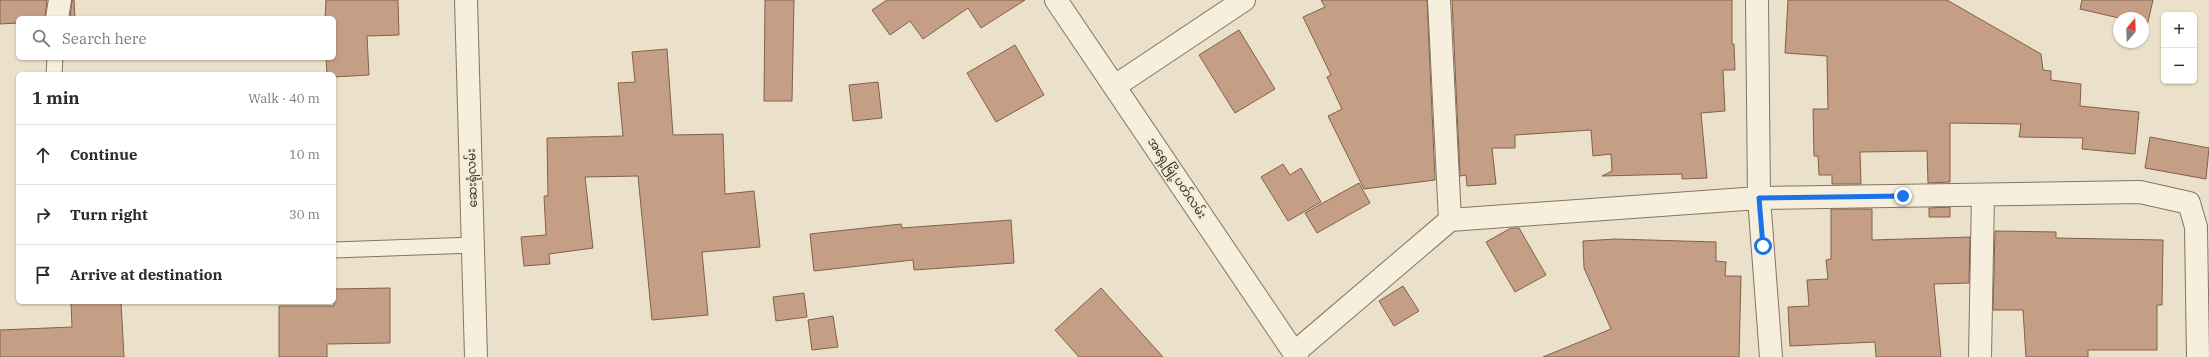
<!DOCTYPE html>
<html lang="en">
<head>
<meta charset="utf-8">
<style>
	:root { --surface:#fff; --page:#f7f7f7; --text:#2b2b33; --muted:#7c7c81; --line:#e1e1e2 }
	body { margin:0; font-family:"IBM Plex Serif","Noto Sans Myanmar",serif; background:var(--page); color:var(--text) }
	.controls { position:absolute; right:12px; top:12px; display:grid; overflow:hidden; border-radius:6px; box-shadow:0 1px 3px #0004 }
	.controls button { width:36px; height:36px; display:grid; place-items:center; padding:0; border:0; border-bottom:1px solid var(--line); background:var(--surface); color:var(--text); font:20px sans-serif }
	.compass { position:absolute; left:2113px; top:12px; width:36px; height:36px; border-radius:50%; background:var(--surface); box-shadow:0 1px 3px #0004; rotate:19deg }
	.stop { position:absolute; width:12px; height:12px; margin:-9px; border:3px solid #1a73e8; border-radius:50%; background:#fff }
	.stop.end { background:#1a73e8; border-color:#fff; box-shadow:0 1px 4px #0008 }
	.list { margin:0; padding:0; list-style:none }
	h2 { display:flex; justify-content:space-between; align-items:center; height:52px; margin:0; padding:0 16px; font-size:17px }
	h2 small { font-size:13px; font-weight:400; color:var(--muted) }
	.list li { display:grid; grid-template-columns:26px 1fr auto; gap:12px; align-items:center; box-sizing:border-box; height:60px; padding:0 16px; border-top:1px solid var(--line) }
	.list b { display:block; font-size:15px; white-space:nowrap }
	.list em { font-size:13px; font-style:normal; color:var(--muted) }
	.icon { flex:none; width:22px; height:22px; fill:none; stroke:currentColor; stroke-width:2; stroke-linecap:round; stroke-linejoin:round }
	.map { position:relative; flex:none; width:2209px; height:357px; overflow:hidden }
	.search { position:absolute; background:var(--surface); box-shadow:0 1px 3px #0004; left:16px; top:16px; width:320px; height:44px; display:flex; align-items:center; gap:10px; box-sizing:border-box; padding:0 14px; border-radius:6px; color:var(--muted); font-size:15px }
	.panel { position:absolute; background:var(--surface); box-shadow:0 1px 3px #0004; left:16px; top:72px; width:320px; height:232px; border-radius:6px }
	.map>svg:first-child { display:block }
	.building { fill:#c49f85; stroke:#826049 }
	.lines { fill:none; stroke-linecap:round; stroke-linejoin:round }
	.service-casing { stroke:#867461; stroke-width:17 }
	.minor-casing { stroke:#867461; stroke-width:24 }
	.tertiary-casing { stroke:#867461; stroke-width:24 }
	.service { stroke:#f6efde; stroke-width:15 }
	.minor { stroke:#f6efde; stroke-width:22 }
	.tertiary { stroke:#f6efde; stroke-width:22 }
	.route { stroke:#1a73e8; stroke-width:5 }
	.labels { text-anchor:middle; stroke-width:3; stroke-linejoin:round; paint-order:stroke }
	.street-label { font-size:12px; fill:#382d22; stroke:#f3ebda }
</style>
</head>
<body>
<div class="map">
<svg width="2209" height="357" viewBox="0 0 2209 357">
	<rect width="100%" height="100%" fill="#ebe1cb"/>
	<path class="building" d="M 0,0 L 47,0 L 45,18 L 18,18 L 18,23 L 0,24 Z
		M 72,0 L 74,0 L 75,18 L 70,18 Z
		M 326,0 L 398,0 L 399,35 L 367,36 L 369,75 L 334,77 L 334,74 L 327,74 L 326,58 L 334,58 L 334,18 L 325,18 Z
		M 765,0 L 794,0 L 792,101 L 764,101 Z
		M 887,0 L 1025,0 L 981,28 L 968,8 L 923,39 L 910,21 L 890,35 L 872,10 Z
		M 1321,0 L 1427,0 L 1435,180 L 1364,189 L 1328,116 L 1342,109 L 1327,77 L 1331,75 L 1303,17 L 1325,7 Z
		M 1452,0 L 1732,0 L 1732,44 L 1734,44 L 1735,70 L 1723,70 L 1725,111 L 1701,113 L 1707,178 L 1682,179 L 1682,174 L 1602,176 L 1612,171 L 1611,154 L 1593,156 L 1591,130 L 1515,135 L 1515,148 L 1492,148 L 1496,184 L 1467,186 L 1466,175 L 1460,176 Z
		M 1788,0 L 1947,0 L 2041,54 L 2043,70 L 2051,71 L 2051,80 L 2081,84 L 2080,106 L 2139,112 L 2135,154 L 2082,149 L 2083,138 L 2019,137 L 2021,124 L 1950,123 L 1950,182 L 1928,183 L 1927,151 L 1860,152 L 1861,184 L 1832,184 L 1832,175 L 1819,175 L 1818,156 L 1814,156 L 1813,109 L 1828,109 L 1827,56 L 1785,53 Z
		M 2082,0 L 2153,0 L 2147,26 L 2143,25 L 2143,18 L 2119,18 L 2080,9 Z
		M 1239,30 L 1275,89 L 1235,113 L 1199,55 Z
		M 1015,45 L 1044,95 L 996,122 L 967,73 Z
		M 667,49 L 673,135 L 723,134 L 725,194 L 754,191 L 760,247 L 702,252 L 708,315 L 652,320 L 638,176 L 585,177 L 593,248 L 549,254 L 550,264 L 524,266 L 521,237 L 546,235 L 544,196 L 548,196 L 547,138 L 623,136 L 618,83 L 635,82 L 632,52 Z
		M 878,82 L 882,118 L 853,121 L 849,85 Z
		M 2150,137 L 2209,148 L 2206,179 L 2145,168 Z
		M 1283,164 L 1290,175 L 1301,168 L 1321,202 L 1288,221 L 1261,177 Z
		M 1359,183 L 1370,203 L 1317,233 L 1305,213 Z
		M 1950,207 L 1950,217 L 1929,217 L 1929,208 Z
		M 1831,209 L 1872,209 L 1872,240 L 1970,237 L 1969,283 L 1934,284 L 1941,357 L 1876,357 L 1875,342 L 1790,346 L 1788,307 L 1809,306 L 1807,280 L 1828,279 L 1826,260 L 1831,259 Z
		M 1011,220 L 1014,263 L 914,270 L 913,260 L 814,271 L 810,234 L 901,224 L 902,228 Z
		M 1511,228 L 1519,228 L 1546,275 L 1515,292 L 1486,242 Z
		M 1995,231 L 2056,232 L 2056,238 L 2163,240 L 2162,305 L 2157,305 L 2157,350 L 2088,350 L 2088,357 L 2026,357 L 2023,310 L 1993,310 Z
		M 1615,239 L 1716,242 L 1716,261 L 1726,262 L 1725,276 L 1741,276 L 1739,357 L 1543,357 L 1611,329 L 1584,268 L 1583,241 Z
		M 1403,286 L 1419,311 L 1394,326 L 1379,301 Z
		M 390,288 L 390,343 L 327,344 L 327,357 L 279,357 L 279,306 L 334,306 L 334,289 Z
		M 1101,288 L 1163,357 L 1079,357 L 1055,330 Z
		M 804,293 L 807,317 L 776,321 L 773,297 Z
		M 71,302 L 121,302 L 124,357 L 0,357 L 0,330 L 72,327 Z
		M 833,316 L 838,347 L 812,350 L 808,320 Z"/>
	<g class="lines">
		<g class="service-casing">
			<path id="service" d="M 54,74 L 55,58
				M 334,250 L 474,245"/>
		</g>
		<g class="minor-casing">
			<path id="minor" d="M 466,0 L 476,357
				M 1439,0 L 1450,220
				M 1757,0 L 1759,198 L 1771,357
				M 57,18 L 60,0
				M 1115,86 L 1244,0
				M 1294,353 L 1450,220 L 1759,198 L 2140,192 L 2189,203 L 2196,227 L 2198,357
				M 1980,357 L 1983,195"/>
		</g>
		<g class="tertiary-casing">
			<path id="tertiary" d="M 1056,0 L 1297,357"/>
		</g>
		<use href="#service" class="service"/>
		<use href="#minor" class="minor"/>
		<use href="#tertiary" class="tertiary"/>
	</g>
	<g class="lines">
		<path class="route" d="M 1763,246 L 1759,198 L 1903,196"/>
	</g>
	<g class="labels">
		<g class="street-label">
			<text transform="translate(472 178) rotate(-92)" y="4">ဆေးရုံလမ်း</text>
			<text transform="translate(1177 178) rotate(56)" y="4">အရှေ့မြို့ပတ်လမ်း</text>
		</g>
	</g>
</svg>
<div class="controls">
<button>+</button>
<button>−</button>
</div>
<svg class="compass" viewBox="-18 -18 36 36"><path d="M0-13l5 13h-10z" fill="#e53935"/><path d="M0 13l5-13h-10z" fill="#7c7c81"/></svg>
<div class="stop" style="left:1763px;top:246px"></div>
<div class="stop end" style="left:1903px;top:196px"></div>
<div class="search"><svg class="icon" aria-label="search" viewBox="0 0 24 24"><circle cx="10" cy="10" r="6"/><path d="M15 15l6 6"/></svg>Search here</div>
<section class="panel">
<h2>1 min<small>Walk · 40 m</small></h2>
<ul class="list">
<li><svg class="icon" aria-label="ahead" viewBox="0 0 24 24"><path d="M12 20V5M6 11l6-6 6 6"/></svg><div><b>Continue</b></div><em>10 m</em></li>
<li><svg class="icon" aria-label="right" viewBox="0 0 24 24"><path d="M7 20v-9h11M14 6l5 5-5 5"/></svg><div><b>Turn right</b></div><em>30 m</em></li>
<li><svg class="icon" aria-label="arrive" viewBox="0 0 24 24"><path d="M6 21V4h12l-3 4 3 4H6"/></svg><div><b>Arrive at destination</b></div></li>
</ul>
</section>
</div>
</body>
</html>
